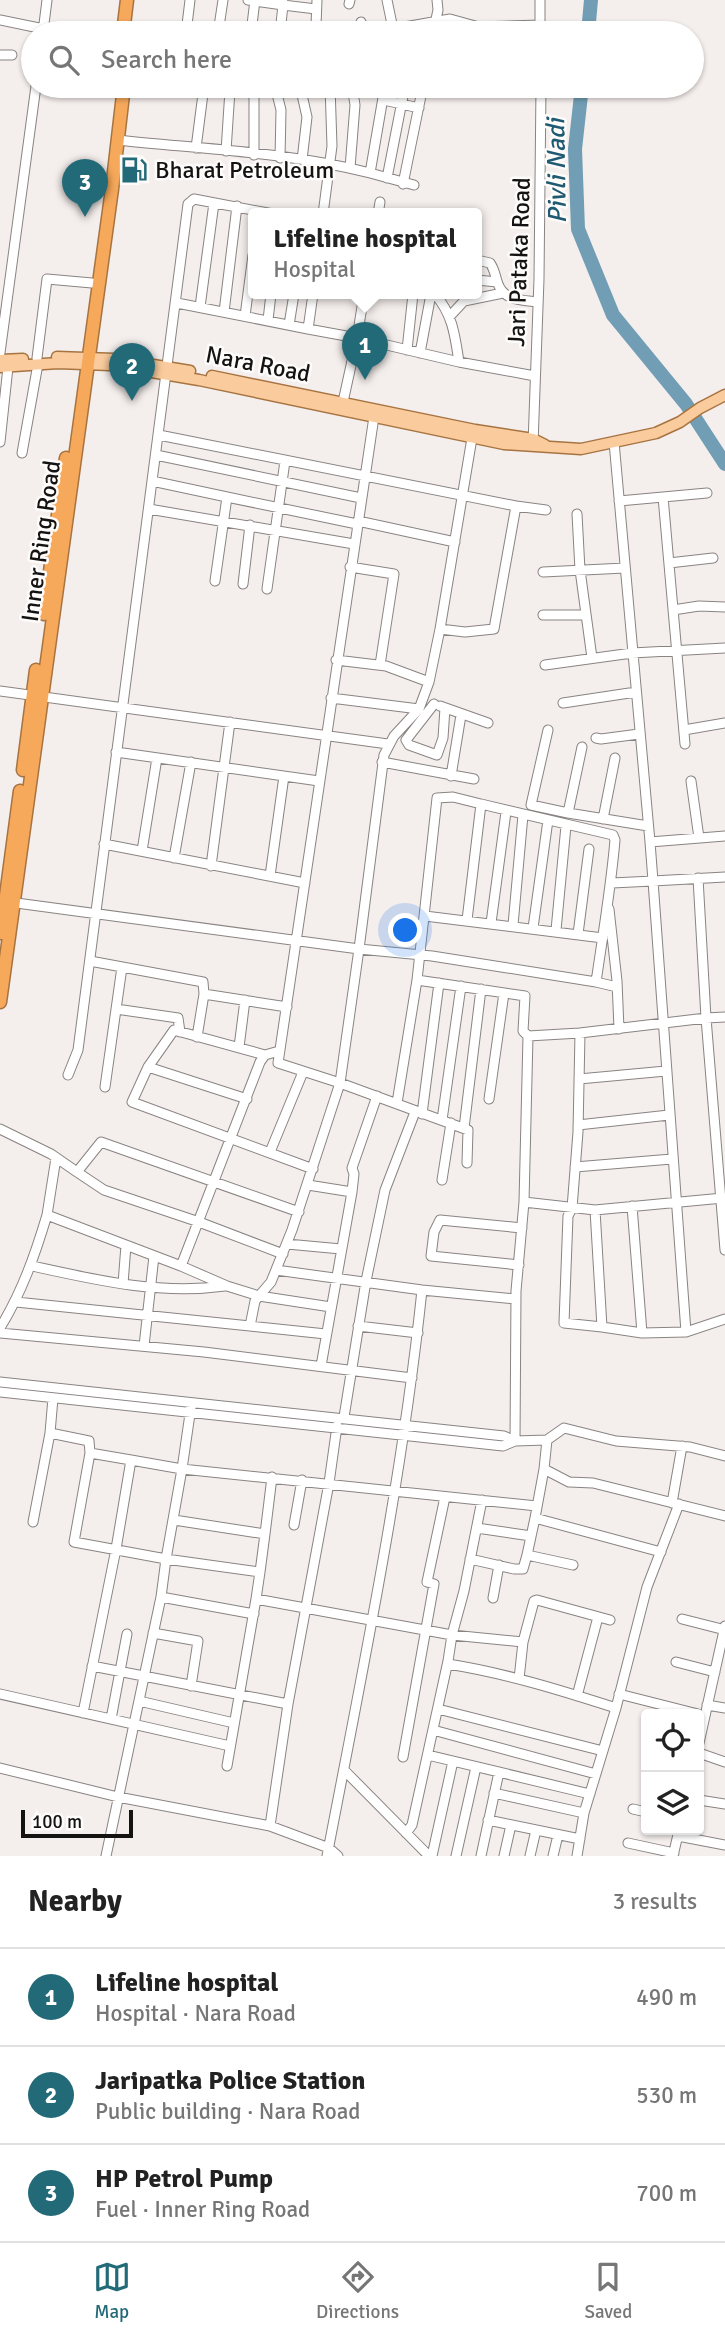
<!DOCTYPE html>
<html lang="en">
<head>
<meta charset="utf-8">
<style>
	:root { --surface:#fff; --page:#f6f6f6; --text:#222; --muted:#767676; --line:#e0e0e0; --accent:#236a78 }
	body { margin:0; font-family:Signika,sans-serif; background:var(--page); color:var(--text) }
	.controls { position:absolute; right:21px; bottom:21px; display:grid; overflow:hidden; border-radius:7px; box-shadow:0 2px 5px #0004 }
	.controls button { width:63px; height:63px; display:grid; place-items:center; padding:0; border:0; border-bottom:2px solid var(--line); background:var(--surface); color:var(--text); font:35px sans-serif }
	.scale { position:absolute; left:21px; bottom:18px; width:112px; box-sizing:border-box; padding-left:7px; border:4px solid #141312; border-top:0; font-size:19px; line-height:24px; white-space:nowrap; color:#141312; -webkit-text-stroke:5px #fefcfb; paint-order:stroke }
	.you { position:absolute; left:406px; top:931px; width:24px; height:24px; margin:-18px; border:5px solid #fff; border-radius:50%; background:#1a73e8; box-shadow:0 0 0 10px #1a73e833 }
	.badge { display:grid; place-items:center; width:46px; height:46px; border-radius:50%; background:var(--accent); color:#fff; font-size:23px; font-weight:700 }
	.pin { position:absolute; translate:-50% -58px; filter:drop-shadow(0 2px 4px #0008) }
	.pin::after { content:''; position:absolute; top:37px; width:24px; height:21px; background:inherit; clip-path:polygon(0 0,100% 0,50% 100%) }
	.popup { position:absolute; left:248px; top:208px; width:234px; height:91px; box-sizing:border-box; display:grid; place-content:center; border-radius:7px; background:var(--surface); filter:drop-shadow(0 2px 5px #0005); font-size:23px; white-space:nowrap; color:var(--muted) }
	.popup b { font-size:26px; color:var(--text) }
	.popup::after { content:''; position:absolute; left:50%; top:100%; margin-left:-14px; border:14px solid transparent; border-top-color:var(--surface) }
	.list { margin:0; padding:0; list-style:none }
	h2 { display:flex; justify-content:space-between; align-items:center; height:91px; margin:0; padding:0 28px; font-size:30px }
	h2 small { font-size:23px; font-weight:400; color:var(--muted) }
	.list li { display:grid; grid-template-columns:46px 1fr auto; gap:21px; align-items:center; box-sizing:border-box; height:98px; padding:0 28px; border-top:2px solid var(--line) }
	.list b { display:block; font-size:26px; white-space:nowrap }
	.list p { margin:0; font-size:23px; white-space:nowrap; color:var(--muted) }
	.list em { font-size:23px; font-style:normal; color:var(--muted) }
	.icon { flex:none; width:38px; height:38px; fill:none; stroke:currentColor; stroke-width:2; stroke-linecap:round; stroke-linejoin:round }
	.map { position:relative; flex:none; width:725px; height:1856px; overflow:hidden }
	.search { position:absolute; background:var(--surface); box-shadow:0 2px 5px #0004; left:21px; right:21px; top:21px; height:77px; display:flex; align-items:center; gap:18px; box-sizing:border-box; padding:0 24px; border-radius:38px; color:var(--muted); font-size:26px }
	.sheet { height:385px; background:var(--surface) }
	nav { display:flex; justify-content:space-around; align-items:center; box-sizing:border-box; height:98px; border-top:2px solid var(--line); background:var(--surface); font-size:19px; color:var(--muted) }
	nav a { display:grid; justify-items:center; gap:4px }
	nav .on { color:var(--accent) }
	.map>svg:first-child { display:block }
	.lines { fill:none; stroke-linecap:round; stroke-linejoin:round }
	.river { stroke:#719eb5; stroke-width:14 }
	.minor-casing { stroke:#898482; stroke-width:11 }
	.major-casing { stroke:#a77441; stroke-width:13 }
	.highway-casing { stroke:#a77441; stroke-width:15 }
	.minor { stroke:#fff; stroke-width:9 }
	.major { stroke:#facb9d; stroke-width:10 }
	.highway { stroke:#f6a85b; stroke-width:12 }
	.labels { text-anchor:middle; stroke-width:5; stroke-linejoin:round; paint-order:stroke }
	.poi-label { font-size:24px; fill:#141312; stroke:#fefcfb; text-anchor:start }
	.street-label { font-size:24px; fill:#141312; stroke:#fefcfb }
	.water-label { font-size:26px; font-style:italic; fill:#205972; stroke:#fefcfb }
</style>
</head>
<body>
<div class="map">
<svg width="725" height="1856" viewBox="0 0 725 1856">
	<rect width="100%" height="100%" fill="#f4eeec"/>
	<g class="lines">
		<path class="river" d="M 588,33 L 591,0
			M 582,86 L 575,149 L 578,229 L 613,315 L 686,404 L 725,464"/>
		<g class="minor-casing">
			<path id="minor" d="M 248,0 L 283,5 L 283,2
				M 387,0 L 393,29
				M 540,0 L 540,33
				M 349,4 L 350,0
				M 0,20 L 44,29
				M 361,22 L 366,33
				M 316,26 L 317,0
				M 43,32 L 47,0
				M 186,33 L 190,0
				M 218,33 L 223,0
				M 251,33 L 255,0
				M 280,33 L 283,5 L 316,9
				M 384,33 L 393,29 L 450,19 L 479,27 L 540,25
				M 433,33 L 438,10 L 437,0
				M 0,55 L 12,55
				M 201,86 L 245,91 L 270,86
				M 275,86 L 281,110 L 280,158
				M 300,86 L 307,117 L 302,160
				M 254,91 L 254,155
				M 384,100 L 419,108
				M 117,140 C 201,149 288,152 370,173 L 385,86
				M 196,148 L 204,86
				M 226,151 L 230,90
				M 350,168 L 355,105 L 352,86
				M 370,173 L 414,185
				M 387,178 L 405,86
				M 403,184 L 423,86
				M 323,214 L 332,146 L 330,86
				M 378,214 L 380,202
				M 477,260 L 490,263 C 495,270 495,276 498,284 C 504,301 523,300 538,302
				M 477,280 L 497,282
				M 435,294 C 453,315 455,336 459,362
				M 177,303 L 308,329 L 313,294
				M 200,307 L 214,203
				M 224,312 L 237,206
				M 245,316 L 253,255
				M 450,316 L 464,301 L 503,293
				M 268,320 L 271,294
				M 289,325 L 294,294
				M 308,329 L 357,338 L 364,294
				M 407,350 L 413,294
				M 0,353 L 36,86
				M 420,353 L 431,294
				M 37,358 L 47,279 L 92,283
				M 343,402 L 357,338 L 459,362 L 535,376
				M 375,410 L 278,1063 L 340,1083 L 359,949 L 432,956 L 596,982 C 603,934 611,887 615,840 L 613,835 L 481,804 L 467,920
				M 159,435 L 516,506 L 494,629 L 465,632 L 440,629
				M 0,442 L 8,367
				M 614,442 L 650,842
				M 533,444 L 539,279 L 541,86
				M 22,453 L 38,364
				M 156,455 L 361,498
				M 152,481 L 227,497 L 215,581
				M 227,497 L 357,524
				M 663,497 L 707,493
				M 619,501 L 663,497 L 685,744
				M 516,506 L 546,510
				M 149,509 L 354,544
				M 577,514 L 580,570 L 592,658
				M 358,521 L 455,542
				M 669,563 L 713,558
				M 350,567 L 394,574 L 380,665
				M 543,572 L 625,568
				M 243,584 L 250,525
				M 267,589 L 285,461
				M 673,610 L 699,606 L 725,607
				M 543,615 L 586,615
				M 336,660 L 386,666 L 429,682
				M 545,665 L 632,653 L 725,648
				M 0,691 L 388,744
				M 331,698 L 419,709
				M 563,703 L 636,692
				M 434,704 L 406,740 L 409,745 L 437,755 L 443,738 L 445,708
				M 440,706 L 488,723
				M 548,730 L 531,805 L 568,813
				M 684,730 L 725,723
				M 596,738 L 601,739 L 639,734
				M 582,747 L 568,813 L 648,826
				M 116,752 L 319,781
				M 382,762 L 474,779
				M 451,776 L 461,715
				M 691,781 L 699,838
				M 603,819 L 615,758
				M 104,844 L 305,883
				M 142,851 L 157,758
				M 174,858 L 191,762
				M 211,866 L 230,722
				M 270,876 L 284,776
				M 725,877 L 653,881 L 686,1332 L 725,1319
				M 698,878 L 706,1018 L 725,1017
				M 612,883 L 653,881 L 650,842 L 725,836
				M 9,902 L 359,949 L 384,755 L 394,736 L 419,709 L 429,682 L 440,629 L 472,438
				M 609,909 L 617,981 L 619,1029
				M 425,916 L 603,938
				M 491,923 L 506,812
				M 513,925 L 523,815
				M 533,928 L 548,820
				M 556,930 L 566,826
				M 578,934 L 589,849
				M 90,961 L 203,982 L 204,994
				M 417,980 L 437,798 L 453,797 L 481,804
				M 596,982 L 617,987
				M 116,1009 L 178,1018 L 180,1032
				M 197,1037 L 204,994 L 287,1007
				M 239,1047 L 245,1000
				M 279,1051 L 265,1055 L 260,1062 L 181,1266 L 227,1286 L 259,1296 L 271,1282 L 292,1230 L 340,1083 L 468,1130 L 467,1163
				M 265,1055 L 174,1030 L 148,1067 L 132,1102 L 313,1169
				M 148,1067 L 247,1099
				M 68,1075 L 78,1050 L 188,204 L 194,199 L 273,214
				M 579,1079 L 666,1071
				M 105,1087 L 122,967
				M 489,1099 L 504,993
				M 397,1103 L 417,980 L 525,996 L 523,1031 L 528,1036
				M 422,1114 L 439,983
				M 442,1120 L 461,986
				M 578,1125 L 669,1115
				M 464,1128 L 481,989
				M 0,1129 L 51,1154 L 77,1172
				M 270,1152 L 303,1072
				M 56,1158 L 47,1215 L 181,1266
				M 575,1167 L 672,1159
				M 442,1180 L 451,1123
				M 308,1185 L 352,1192
				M 524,1202 L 528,1036 L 580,1033
				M 632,1206 L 642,1333 L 686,1332
				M 595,1210 L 602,1327 L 642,1333
				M 287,1244 L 341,1249
				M 283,1254 L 199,1222 L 104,1190 L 77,1172 L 101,1142 L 299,1212
				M 519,1265 L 431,1256 L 434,1232 L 440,1220 L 522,1228
				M 32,1266 C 96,1280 159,1295 225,1286
				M 276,1270 L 422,1290 L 516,1299
				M 123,1284 L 126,1245
				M 16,1302 L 250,1326 L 255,1301 L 259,1296 L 331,1307
				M 250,1326 L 326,1334
				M 358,1326 L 418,1333
				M 602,1327 L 564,1323 L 568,1216 L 572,1208 L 578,1132 L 580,1033 L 706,1018 L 725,1250
				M 0,1328 C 22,1292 35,1255 47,1215
				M 0,1333 L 204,1352 L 412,1378
				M 144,1346 L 154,1256
				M 321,1366 L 352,1192 L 354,1174 L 352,1168 L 377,1096
				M 0,1382 L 504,1436 L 515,1441
				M 0,1392 L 503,1446 L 515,1441 L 547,1440 L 564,1428 L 616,1441 L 690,1447 L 725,1456
				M 344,1417 L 366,1281 L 385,1190 L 415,1112
				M 50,1433 L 89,1441 L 90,1453
				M 547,1440 L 544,1469 L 569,1482 L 593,1483 L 725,1516
				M 515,1441 L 516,1291 L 524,1202 L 595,1210 L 723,1198
				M 131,1460 L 90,1453 L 74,1542 L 166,1559 L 182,1469 L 537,1506
				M 544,1469 L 535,1518 L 661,1552
				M 482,1500 L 464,1591 L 452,1635 L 523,1642 L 519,1679
				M 672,1503 L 682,1446
				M 535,1518 L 527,1555 L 573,1565
				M 174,1520 L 265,1534 L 260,1572
				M 33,1522 L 50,1433 L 53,1398
				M 294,1525 L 302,1480
				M 477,1528 L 531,1536
				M 265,1534 L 272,1477
				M 470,1559 L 514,1569 L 523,1569 L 527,1555
				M 161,1597 L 254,1614
				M 493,1598 L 499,1565
				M 682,1619 L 725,1630
				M 153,1633 L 198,1641 L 191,1686
				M 523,1642 L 534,1601 L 537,1600 L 610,1620
				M 676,1662 L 715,1672
				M 448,1664 C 505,1673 560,1690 616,1708
				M 92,1666 L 288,1704
				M 0,1694 L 230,1746
				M 619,1694 L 698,1714
				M 577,1696 L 598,1617
				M 139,1701 L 234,1723
				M 707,1705 L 725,1708
				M 438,1709 L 603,1751
				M 83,1713 L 116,1549 L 131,1460 L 182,1469 L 191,1407
				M 111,1719 L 127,1634
				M 433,1730 L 596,1774
				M 699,1743 L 725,1626
				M 699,1753 L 725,1762
				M 428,1755 L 590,1794
				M 403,1757 L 434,1584 L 427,1582 L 445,1497
				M 227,1766 L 256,1599 L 452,1635 L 448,1661 L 412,1825 L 406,1833
				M 0,1768 L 118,1797 L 270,1826 L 329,1848 L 338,1856
				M 345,1771 L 429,1856
				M 494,1793 L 584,1813
				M 699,1800 L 725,1804
				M 633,1809 L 646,1812
				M 488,1820 L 580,1839
				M 270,1826 L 288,1704 L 329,1483 L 337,1426
				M 678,1836 L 725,1845
				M 628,1843 L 674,1853
				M 106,1856 L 161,1597 L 166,1559 L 260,1572 L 256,1599
				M 327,1856 C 363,1668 402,1481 422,1290
				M 432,1856 L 453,1761
				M 456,1856 L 476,1767
				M 481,1856 L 499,1772
				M 504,1856 L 511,1825
				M 530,1856 L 536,1830
				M 553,1856 L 558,1835
				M 577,1856 L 584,1813 L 616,1708 L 647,1587 L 679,1504
				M 673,1856 L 679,1830"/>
		</g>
		<g class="major-casing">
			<path id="major" d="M 57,357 L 114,359
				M 0,360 L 23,359
				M 147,364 L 190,371
				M 0,367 L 58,363 L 110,365 L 199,380 L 504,444 L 581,449 L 656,433 L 680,422 L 700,408 L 725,395
				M 212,376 L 475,430 L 533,439 L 545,445"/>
		</g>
		<g class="highway-casing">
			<path id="highway" d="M 123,33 L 127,0
				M 44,614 L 66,458
				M 23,770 L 36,670
				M 1,933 L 20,791
				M 0,1002 L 112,189 L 124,86"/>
		</g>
		<use href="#minor" class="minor"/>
		<use href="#major" class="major"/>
		<use href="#highway" class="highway"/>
	</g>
	<defs>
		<g id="fuel-bare" transform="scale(2.1)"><path d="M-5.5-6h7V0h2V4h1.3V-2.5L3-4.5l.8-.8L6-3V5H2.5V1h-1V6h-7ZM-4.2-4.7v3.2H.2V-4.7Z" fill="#236a78" stroke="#fefcfb" stroke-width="2.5" paint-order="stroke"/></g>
	</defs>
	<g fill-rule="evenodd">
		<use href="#fuel-bare" x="134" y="170"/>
	</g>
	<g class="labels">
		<g class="poi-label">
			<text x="155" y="178">Bharat Petroleum</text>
		</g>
		<g class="street-label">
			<text transform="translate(519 262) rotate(-88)" y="8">Jari Pataka Road</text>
			<text transform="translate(258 364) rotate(11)" y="8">Nara Road</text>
			<text transform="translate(41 541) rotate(-82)" y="8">Inner Ring Road</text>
		</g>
		<g class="water-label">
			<text transform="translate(556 171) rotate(-91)" y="9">Pivli Nadi</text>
		</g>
	</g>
</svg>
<div class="controls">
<button><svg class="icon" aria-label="locate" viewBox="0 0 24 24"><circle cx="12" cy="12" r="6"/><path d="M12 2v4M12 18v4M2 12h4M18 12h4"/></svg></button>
<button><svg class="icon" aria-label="layers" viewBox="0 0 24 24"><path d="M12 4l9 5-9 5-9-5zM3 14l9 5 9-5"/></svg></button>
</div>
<div class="scale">100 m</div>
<div class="you"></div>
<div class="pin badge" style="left:365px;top:380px">1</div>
<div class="popup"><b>Lifeline hospital</b>Hospital</div>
<div class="pin badge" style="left:132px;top:401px">2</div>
<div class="pin badge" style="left:85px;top:217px">3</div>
<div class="search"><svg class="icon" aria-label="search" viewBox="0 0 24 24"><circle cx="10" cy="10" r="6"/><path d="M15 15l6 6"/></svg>Search here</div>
</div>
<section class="sheet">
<h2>Nearby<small>3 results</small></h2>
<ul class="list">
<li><span class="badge">1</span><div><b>Lifeline hospital</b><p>Hospital · Nara Road</p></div><em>490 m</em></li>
<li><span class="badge">2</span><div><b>Jaripatka Police Station</b><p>Public building · Nara Road</p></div><em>530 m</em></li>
<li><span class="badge">3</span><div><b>HP Petrol Pump</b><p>Fuel · Inner Ring Road</p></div><em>700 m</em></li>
</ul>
</section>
<nav>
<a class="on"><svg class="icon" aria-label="map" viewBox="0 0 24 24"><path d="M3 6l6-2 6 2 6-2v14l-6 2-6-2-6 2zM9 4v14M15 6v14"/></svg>Map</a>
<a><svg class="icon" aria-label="directions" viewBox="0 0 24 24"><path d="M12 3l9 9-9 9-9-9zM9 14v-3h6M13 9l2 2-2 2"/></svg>Directions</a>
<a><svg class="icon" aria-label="saved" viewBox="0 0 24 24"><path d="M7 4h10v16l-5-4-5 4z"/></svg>Saved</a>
</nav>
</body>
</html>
